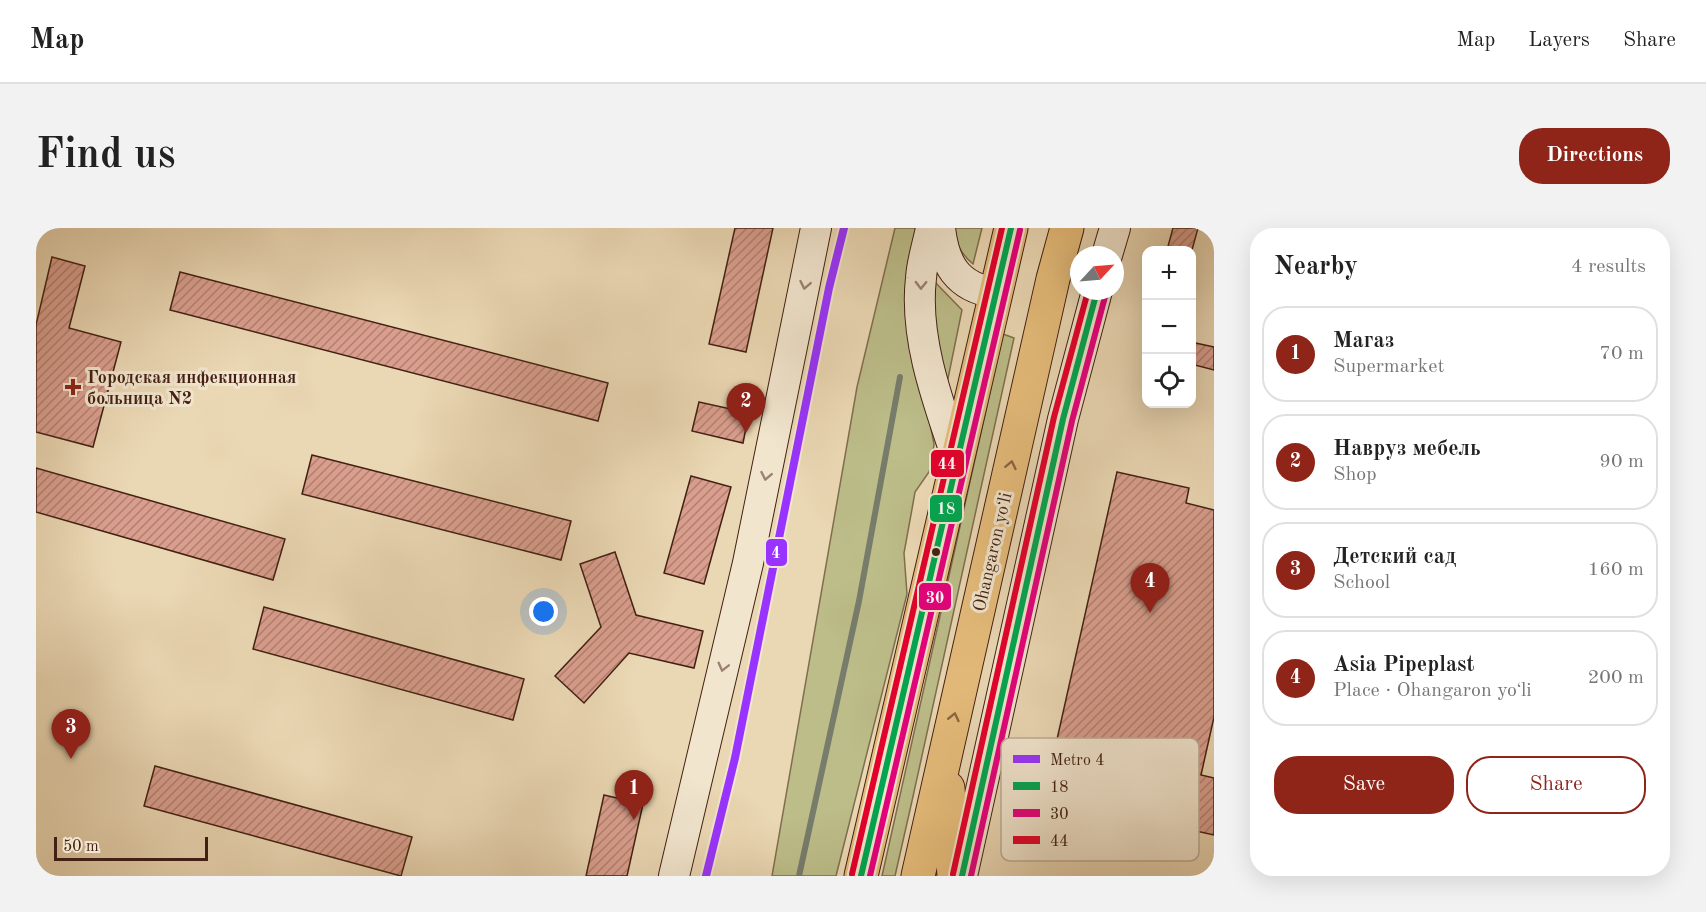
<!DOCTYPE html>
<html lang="en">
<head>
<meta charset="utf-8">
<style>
	:root { --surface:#fff; --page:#f2f2f2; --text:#222; --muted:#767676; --line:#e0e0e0; --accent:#8f2418 }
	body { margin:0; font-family:"Old Standard TT",serif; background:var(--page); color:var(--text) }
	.controls { position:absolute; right:18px; top:18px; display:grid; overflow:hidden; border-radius:12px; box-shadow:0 6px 24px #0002 }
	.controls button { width:54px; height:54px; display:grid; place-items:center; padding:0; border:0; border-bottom:2px solid var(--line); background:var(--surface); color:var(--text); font:30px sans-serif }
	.compass { position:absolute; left:1034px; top:18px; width:54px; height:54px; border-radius:50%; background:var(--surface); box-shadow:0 6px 24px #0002; rotate:64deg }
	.scale { position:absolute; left:18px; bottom:15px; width:154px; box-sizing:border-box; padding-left:6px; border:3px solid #432013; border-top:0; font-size:16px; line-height:21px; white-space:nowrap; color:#432013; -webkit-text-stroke:4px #f1e5ce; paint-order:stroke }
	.you { position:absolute; left:508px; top:384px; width:21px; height:21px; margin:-15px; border:4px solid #fff; border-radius:50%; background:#1a73e8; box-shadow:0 0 0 9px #1a73e833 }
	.badge { display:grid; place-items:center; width:39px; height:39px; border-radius:50%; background:var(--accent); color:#fff; font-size:20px; font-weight:700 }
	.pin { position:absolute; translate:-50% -50px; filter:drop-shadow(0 2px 3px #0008) }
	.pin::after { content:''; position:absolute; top:32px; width:21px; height:18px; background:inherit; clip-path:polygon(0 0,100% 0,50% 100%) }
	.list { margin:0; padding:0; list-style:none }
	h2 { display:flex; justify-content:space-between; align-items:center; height:78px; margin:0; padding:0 24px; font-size:26px }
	h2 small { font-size:20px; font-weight:400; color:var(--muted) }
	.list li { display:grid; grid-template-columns:39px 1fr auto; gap:18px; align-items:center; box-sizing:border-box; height:96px; margin:0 12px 12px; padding:0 12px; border:2px solid var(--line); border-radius:24px }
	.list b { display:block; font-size:22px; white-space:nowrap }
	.list p { margin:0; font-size:20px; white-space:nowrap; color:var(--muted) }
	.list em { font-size:20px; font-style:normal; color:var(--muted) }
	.actions { display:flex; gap:12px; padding:18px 24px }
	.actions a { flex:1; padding:14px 0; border:2px solid var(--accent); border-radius:24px; text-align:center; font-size:21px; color:var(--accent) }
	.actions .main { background:var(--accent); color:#fff }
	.icon { flex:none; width:33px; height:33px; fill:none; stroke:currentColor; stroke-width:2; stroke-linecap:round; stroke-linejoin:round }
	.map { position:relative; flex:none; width:1178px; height:648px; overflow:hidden; border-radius:24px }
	header { display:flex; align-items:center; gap:36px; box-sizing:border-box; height:84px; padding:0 30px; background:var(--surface); border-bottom:2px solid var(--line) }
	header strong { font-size:28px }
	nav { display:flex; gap:33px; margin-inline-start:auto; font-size:21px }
	.intro { display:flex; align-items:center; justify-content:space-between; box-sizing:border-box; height:144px; padding:0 36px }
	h1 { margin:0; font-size:42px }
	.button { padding:15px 27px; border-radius:24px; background:var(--accent); color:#fff; font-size:21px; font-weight:700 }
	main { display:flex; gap:36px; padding:0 36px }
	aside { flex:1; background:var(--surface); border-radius:24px; box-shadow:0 6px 24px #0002 }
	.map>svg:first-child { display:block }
	.grass { fill:#bcbd89; stroke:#806e4e; stroke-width:1.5 }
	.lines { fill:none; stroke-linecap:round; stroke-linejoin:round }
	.stream { stroke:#777c6b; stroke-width:6 }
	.building { fill:url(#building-hatch); stroke:#432013; stroke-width:1.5 }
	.secondary-casing { stroke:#432013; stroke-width:32 }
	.highway-casing { stroke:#432013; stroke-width:35 }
	.secondary { stroke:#f1e5ce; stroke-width:30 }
	.highway { stroke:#e5bc7a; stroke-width:33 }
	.bus-1-casing { stroke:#f1e5ce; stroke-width:10 }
	.bus-2-casing { stroke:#f1e5ce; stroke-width:10 }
	.bus-3-casing { stroke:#f1e5ce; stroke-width:10 }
	.bus-1 { stroke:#00a651; stroke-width:6 }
	.bus-2 { stroke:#e5007d; stroke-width:6 }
	.bus-3 { stroke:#e4002b; stroke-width:6 }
	.metro-1-casing { stroke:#f1e5ce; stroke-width:12 }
	.metro-1 { stroke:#93f; stroke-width:8 }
	.oneway { stroke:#9a8270 }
	.oneway2 { stroke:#8c6641 }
	.poi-dot { fill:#8f2418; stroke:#f1e5ce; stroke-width:2 }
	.bus-dot { fill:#432013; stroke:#f1e5ce; stroke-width:2 }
	.labels { text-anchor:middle; stroke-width:6; stroke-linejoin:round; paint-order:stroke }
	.poi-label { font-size:18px; font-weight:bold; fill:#432013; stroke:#f1e5ce; text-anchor:start }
	.street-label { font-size:18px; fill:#432013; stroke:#f1e5ce }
	.key { fill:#f1e5ce; stroke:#bdaa96; stroke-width:1.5 }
	.key-label { font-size:16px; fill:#432013 }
	.line-badge { stroke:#f1e5ce; stroke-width:2 }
	.badge-label { font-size:16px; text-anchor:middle; font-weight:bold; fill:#fff }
</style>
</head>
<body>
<header>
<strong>Map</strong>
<nav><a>Map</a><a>Layers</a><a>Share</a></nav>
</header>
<div class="intro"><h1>Find us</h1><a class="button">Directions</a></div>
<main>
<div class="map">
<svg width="1178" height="648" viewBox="0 0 1178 648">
	<defs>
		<pattern id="building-hatch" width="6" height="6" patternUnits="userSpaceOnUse" patternTransform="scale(1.5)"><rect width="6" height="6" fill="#d99e8d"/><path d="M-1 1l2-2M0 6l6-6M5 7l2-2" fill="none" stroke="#b28072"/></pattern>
	</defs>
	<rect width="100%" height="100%" fill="#ead7b3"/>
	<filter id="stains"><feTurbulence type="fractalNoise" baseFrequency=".00333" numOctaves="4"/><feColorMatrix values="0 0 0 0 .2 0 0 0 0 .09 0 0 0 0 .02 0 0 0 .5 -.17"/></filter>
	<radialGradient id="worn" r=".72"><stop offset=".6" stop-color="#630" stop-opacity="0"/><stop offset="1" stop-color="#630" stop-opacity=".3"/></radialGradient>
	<path class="grass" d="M 859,0 L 881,0 L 875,97 L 898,216 L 896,233 L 893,244 L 879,264 L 876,281 L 868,325 L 871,366 L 800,648 L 736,648 L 821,159 Z
		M 915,0 L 946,0 L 937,36 C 925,26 920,15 915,0 Z
		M 896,51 L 926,82 L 908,170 L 897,110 Z
		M 967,106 L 978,110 L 876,573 L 859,648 L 846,648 Z"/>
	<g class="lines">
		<path class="stream" d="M 763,648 L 823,373 L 864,149"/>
	</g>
	<path class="building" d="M 699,0 L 737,0 L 710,124 L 673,116 Z
		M 1137,0 L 1162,0 L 1156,22 L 1131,22 Z
		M 16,29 L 49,38 L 33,100 L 85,114 L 57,219 L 0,204 L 0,97 Z
		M 144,44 L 572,155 L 562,193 L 134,82 Z
		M 1155,114 L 1178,119 L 1178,142 L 1155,136 Z
		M 663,174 L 713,185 L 707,215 L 656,203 Z
		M 276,227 L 535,293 L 525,332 L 266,266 Z
		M 0,240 L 249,311 L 237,352 L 0,284 Z
		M 1081,244 L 1153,260 L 1150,275 L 1178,282 L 1178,489 L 1165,547 L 1178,550 L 1178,607 L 1079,585 L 1071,622 L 1000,605 Z
		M 655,248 L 695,259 L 668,356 L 628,345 Z
		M 579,324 L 600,387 L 667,403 L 658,440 L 593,425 L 548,475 L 519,448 L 565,399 L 544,336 Z
		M 228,379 L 488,451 L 477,492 L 217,421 Z
		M 119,538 L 376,609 L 365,648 L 108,578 Z
		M 568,567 L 607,576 L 591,648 L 550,648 Z"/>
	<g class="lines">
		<g class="secondary-casing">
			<path id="secondary" d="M 895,0 C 892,16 886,33 885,50 C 878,110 902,174 921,230
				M 904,0 C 908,36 921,59 959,65
				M 1071,27 L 1079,0
				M 638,648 L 712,335 L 780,0
				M 926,648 L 1027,191 L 1061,63"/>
		</g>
		<g class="highway-casing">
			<path id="highway" d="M 912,560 L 918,648
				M 825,648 L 975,0
				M 882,648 L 1017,51 L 1031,0"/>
		</g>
		<use href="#secondary" class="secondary"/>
		<use href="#highway" class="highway"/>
		<g class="bus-1-casing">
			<path id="bus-1" d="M 825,648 L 975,0
				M 926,648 L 1027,191 L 1061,63"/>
		</g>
		<g class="bus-2-casing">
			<path id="bus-2" d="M 834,648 L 984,2
				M 935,648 L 1036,193 L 1070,65"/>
		</g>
		<g class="bus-3-casing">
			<path id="bus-3" d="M 816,646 L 966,0
				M 917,646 L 1018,189 L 1052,63"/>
		</g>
		<use href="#bus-1" class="bus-1"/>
		<use href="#bus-2" class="bus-2"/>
		<use href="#bus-3" class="bus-3"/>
		<g class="metro-1-casing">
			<path id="metro-1" d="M 670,648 L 699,530 L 793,60 L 808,0"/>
		</g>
		<use href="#metro-1" class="metro-1"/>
	</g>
	<defs><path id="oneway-chevron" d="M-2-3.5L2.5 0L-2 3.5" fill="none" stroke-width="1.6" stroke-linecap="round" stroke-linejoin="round" transform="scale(1.5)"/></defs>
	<g class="oneway">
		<use href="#oneway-chevron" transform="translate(769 57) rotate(101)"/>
		<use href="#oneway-chevron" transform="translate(885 57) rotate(91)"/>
		<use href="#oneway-chevron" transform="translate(730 248) rotate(101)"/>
		<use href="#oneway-chevron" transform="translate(687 439) rotate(104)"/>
	</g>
	<g class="oneway2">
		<use href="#oneway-chevron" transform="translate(975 237) rotate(-78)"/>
		<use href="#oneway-chevron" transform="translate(918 489) rotate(-77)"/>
	</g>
	<path class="poi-dot" d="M34 150h6v6h6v6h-6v6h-6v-6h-6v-6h6z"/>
	<circle class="bus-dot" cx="900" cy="324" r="5"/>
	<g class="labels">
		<g class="poi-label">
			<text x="51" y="155">Городская инфекционная<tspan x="51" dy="21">больница N2</tspan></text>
		</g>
		<g class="street-label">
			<text transform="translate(956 324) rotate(-77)" y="6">Ohangaron yoʻli</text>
		</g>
	</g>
	<rect x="965" y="510" width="198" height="123" rx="9" class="key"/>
	<rect x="977" y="527" width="27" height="8" fill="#93f"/>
	<rect x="977" y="554" width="27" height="8" fill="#00a651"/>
	<rect x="977" y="581" width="27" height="8" fill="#e5007d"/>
	<rect x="977" y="608" width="27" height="8" fill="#e4002b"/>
	<g class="key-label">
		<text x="1014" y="537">Metro 4</text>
		<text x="1014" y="564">18</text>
		<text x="1014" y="591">30</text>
		<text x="1014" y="618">44</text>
	</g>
	<g class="line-badge">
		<rect x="894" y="221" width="35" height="29" rx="6" fill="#e4002b"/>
		<rect x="893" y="266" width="34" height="29" rx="6" fill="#00a651"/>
		<rect x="729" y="310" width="23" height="29" rx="6" fill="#93f"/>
		<rect x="882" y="354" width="34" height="29" rx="6" fill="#e5007d"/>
	</g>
	<g class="badge-label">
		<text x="911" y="241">44</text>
		<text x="910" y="286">18</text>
		<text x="740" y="330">4</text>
		<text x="899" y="375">30</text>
	</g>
	<rect width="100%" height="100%" filter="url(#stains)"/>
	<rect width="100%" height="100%" fill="url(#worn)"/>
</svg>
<div class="controls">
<button>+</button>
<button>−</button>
<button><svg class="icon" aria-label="locate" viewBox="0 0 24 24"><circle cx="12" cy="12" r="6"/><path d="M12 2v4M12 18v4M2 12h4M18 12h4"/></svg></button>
</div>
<svg class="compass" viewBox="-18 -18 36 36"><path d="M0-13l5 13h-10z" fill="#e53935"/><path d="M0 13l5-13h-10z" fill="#767676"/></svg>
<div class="scale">50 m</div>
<div class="you"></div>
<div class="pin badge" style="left:598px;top:592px">1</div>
<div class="pin badge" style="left:710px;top:205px">2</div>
<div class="pin badge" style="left:35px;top:531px">3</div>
<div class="pin badge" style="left:1114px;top:385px">4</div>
</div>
<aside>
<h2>Nearby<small>4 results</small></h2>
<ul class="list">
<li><span class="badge">1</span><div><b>Магаз</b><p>Supermarket</p></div><em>70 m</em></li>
<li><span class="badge">2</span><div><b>Навруз мебель</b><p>Shop</p></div><em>90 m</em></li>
<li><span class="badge">3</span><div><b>Детский сад</b><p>School</p></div><em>160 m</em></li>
<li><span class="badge">4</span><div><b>Asia Pipeplast</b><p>Place · Ohangaron yoʻli</p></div><em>200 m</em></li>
</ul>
<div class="actions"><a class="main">Save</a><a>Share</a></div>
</aside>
</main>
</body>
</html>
